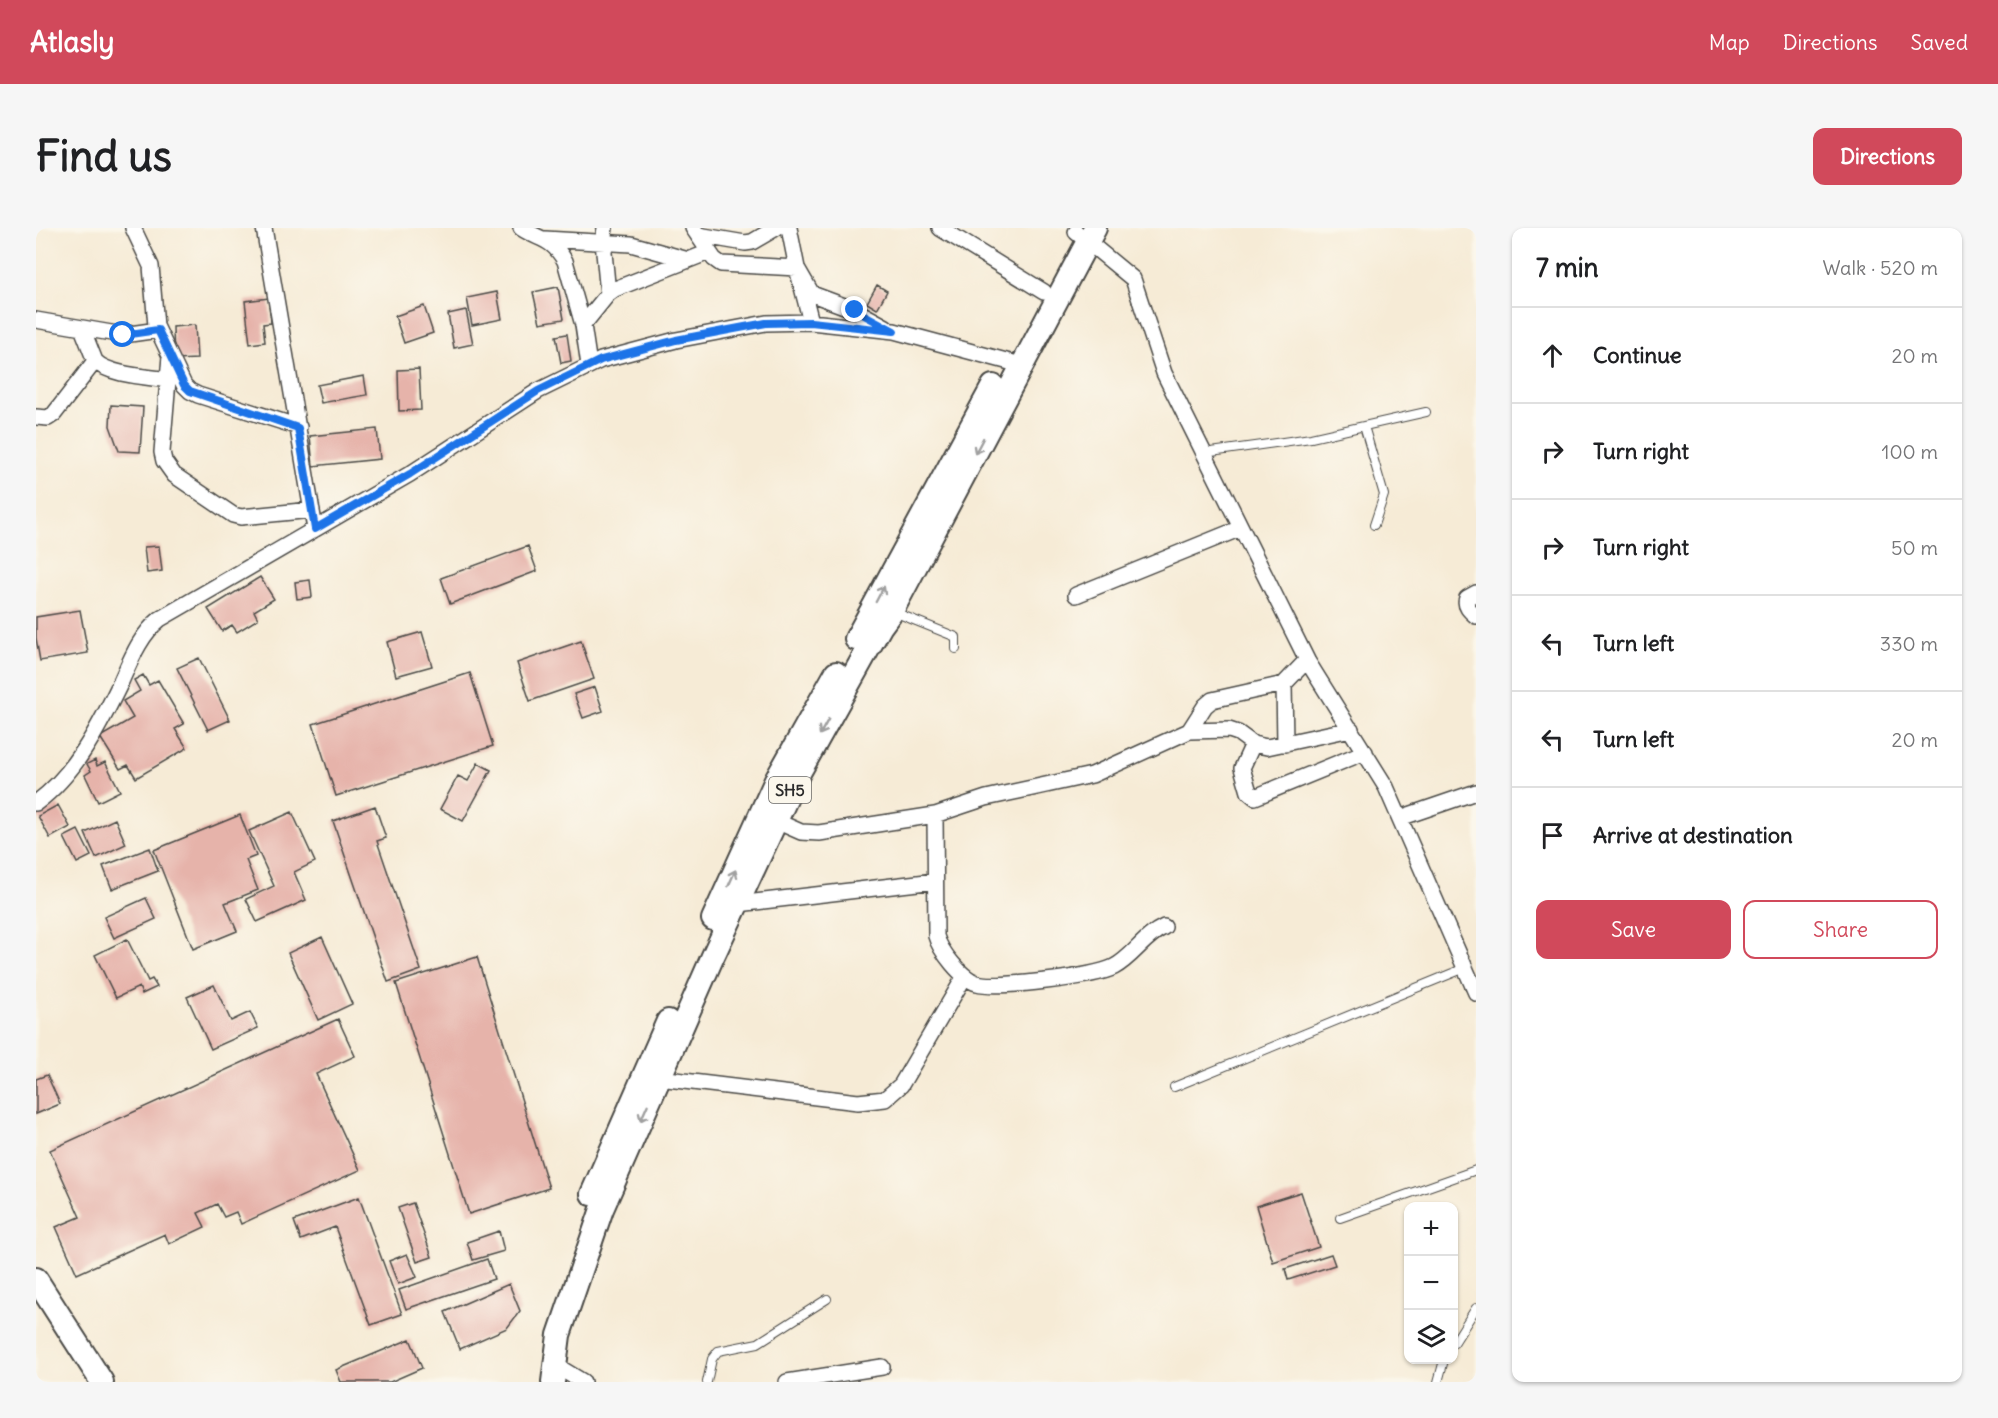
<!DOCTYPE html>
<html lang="en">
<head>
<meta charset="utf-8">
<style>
	:root { --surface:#fff; --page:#f6f6f6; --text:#202124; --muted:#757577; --line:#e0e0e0; --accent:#d1495b }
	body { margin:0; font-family:Delius,sans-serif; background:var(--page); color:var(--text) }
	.controls { position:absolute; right:18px; bottom:18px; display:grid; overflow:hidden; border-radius:12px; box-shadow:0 2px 4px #0004 }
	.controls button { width:54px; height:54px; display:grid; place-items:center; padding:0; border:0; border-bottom:2px solid var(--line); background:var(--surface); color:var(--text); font:30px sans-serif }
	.stop { position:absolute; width:18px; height:18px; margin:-14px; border:4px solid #1a73e8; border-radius:50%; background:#fff }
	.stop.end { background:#1a73e8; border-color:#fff; box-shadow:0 2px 6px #0008 }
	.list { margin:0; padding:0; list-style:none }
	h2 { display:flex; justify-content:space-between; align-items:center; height:78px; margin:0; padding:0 24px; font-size:26px }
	h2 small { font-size:20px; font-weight:400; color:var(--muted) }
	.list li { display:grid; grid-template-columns:39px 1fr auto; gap:18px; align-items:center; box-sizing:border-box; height:96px; padding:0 24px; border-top:2px solid var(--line) }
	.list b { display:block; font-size:22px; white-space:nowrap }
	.list em { font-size:20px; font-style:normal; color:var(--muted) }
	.actions { display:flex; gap:12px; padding:18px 24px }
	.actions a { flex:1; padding:14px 0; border:2px solid var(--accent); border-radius:12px; text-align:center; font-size:21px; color:var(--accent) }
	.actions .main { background:var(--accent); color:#fff }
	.icon { flex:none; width:33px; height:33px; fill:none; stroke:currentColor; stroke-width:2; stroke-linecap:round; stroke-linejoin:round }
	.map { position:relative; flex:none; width:1440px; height:1154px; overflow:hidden; border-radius:12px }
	header { display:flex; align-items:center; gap:36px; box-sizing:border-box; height:84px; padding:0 30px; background:var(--accent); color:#fff }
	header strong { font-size:28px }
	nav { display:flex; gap:33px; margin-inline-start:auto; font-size:21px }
	.intro { display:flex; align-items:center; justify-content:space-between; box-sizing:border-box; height:144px; padding:0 36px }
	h1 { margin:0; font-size:42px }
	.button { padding:15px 27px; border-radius:12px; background:var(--accent); color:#fff; font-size:21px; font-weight:700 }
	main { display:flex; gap:36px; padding:0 36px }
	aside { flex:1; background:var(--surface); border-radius:12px; box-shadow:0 2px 4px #0004 }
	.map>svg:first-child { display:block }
	.building { fill:#e6b3aa }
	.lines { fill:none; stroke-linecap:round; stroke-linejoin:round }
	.lane-casing { stroke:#494845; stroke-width:10 }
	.street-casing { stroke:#494845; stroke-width:18 }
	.primary-casing { stroke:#494845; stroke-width:26 }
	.lane { stroke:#fff; stroke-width:8 }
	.street { stroke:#fff; stroke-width:15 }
	.primary { stroke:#fff; stroke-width:22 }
	.oneway { stroke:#a0a0a0 }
	.route { stroke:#1a73e8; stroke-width:8 }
	.labels { text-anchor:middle; stroke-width:4.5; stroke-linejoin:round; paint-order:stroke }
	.shield { fill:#fbf7ec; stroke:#696865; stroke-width:1.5 }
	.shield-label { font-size:16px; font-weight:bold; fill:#2b2b2b }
</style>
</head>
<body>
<header>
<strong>Atlasly</strong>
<nav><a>Map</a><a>Directions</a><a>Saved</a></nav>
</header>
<div class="intro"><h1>Find us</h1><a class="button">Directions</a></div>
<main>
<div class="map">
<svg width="1440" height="1154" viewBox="0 0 1440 1154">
	<rect width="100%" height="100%" fill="#fbf7ec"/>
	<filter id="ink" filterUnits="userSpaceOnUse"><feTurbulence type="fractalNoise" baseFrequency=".0167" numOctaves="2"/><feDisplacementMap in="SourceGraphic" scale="12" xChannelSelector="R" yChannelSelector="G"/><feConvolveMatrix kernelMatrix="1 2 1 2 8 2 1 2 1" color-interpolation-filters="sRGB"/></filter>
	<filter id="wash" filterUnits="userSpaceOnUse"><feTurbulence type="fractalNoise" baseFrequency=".008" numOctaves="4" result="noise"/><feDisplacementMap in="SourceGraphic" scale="24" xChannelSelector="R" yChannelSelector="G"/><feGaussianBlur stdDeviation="1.35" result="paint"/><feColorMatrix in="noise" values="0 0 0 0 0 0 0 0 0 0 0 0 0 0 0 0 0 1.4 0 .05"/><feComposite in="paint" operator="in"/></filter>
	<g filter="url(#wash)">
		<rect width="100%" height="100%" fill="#f6ebd6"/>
		<g id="blocks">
			<path class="building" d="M 841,57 L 851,63 L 841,81 L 831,75 Z
				M 522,59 L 528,91 L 504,95 L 497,64 Z
				M 461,64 L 466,91 L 436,97 L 431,70 Z
				M 233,70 L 235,95 L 227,96 L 229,114 L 214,116 L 209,73 Z
				M 388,78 L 397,105 L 368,115 L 359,88 Z
				M 430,82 L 437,116 L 418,120 L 412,86 Z
				M 159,97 L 161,131 L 138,132 L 137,99 Z
				M 531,106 L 535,133 L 525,135 L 520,108 Z
				M 383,141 L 385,182 L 363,183 L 362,142 Z
				M 328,148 L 331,167 L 285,175 L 281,157 Z
				M 75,177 L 107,179 L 104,224 L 83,223 L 74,198 Z
				M 341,201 L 344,231 L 277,238 L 274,208 Z
				M 123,318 L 126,343 L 111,345 L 108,319 Z
				M 492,318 L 501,343 L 414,376 L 405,350 Z
				M 224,349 L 238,371 L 218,383 L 222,391 L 201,404 L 196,397 L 186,403 L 172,381 Z
				M 274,352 L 276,369 L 261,371 L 259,354 Z
				M 44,382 L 52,425 L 4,433 L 0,410 L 0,389 Z
				M 386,404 L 396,438 L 360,448 L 351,414 Z
				M 545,413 L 558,451 L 494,473 L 481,435 Z
				M 163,430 L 194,492 L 172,502 L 141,440 Z
				M 434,445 L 457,518 L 300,568 L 277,496 Z
				M 107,447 L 113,457 L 122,452 L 148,496 L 139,501 L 151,520 L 100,550 L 92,537 L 84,541 L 64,509 L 97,490 L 87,473 L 104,463 L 98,452 Z
				M 559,459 L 567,483 L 547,490 L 538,466 Z
				M 59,532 L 61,538 L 69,534 L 84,563 L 62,574 L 49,547 L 55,543 L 51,536 Z
				M 442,535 L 455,542 L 427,593 L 404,581 L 422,548 L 432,553 Z
				M 22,577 L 34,599 L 14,610 L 2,588 Z
				M 339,578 L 350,610 L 341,613 L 385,742 L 352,754 L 297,593 Z
				M 256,584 L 279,634 L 258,644 L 270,672 L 221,694 L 210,671 L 238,658 L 213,603 Z
				M 204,587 L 220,628 L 210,632 L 222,662 L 189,675 L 201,703 L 157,721 L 118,622 Z
				M 79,591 L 90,616 L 60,630 L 49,605 Z
				M 42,602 L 55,628 L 41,635 L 28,609 Z
				M 114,620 L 122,643 L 76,661 L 67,638 Z
				M 110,670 L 120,691 L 78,710 L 68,689 Z
				M 286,709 L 316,776 L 282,792 L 252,725 Z
				M 91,711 L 112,753 L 116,751 L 121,759 L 106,766 L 103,759 L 80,770 L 59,727 Z
				M 441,729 L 513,960 L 433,986 L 360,755 Z
				M 178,757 L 195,793 L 214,784 L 222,800 L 175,821 L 151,769 Z
				M 302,791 L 319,828 L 280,846 L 324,942 L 205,996 L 200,984 L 188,989 L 181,976 L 162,985 L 169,999 L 133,1016 L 129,1006 L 41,1046 L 20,999 L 44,989 L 14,922 Z
				M 11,847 L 24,876 L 0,886 L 0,851 Z
				M 1265,964 L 1283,1019 L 1237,1034 L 1220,978 Z
				M 323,969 L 366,1086 L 335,1097 L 299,999 L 265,1012 L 258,993 Z
				M 377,975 L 396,1029 L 381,1034 L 362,980 Z
				M 463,1003 L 468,1023 L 437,1032 L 431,1014 Z
				M 371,1026 L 381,1049 L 362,1056 L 353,1033 Z
				M 1295,1026 L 1299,1037 L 1252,1052 L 1249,1041 Z
				M 451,1031 L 458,1051 L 370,1081 L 363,1062 Z
				M 473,1056 L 484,1083 L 471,1100 L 424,1121 L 409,1084 Z
				M 374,1111 L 386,1140 L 354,1154 L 305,1154 L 300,1142 Z"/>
		</g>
	</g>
	<g filter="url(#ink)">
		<use href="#blocks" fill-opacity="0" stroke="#494845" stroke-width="1.5"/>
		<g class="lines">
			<g class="lane-casing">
				<path id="lane" d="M 1328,198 L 1348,267 L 1338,297
					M 1168,225 L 1275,210 L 1390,184
					M 858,384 L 920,409 L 920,421
					M 1138,859 L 1429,740
					M 1304,990 L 1440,942
					M 1418,1115 L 1440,1080
					M 671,1154 L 676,1131 L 682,1123 L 722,1115 L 791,1071
					M 1402,1154 L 1408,1132"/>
			</g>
			<g class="street-casing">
				<path id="street" d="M 97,0 L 115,38 L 120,98 L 148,157 L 154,163 L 162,167 L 263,199
					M 228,0 L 279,301
					M 485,0 C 505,13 515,9 529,33 L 547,97
					M 569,0 L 567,14 L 572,66
					M 657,0 L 678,31 L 685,36 L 761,40 L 776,66 L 819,82 L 850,99
					M 753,0 L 761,40 L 775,94
					M 904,0 L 1008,64
					M 1040,4 L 1097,51 L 1128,145 L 1272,434 L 1350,559 L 1440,765
					M 662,7 L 709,15 L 716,14 L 740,0
					M 509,11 L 595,16 L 652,32
					M 0,92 L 87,107 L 122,102
					M 46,100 L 59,133 C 72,147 113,149 132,152
					M 134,128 L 126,224 L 128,233 L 138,247 L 197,287 L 205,289 L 276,282
					M 553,137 L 547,97 L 572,66 L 579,61 L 673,24
					M 0,189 L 12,190 L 18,186 L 59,133
					M 1440,365 L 1431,370 C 1428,378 1434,383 1440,388
					M 1040,367 L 1205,300
					M 1248,456 L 1249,516
					M 1153,503 L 1193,502 L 1202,505 L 1217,516 L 1231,519 L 1315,501
					M 1217,516 L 1206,540 L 1213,564 L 1219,569 L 1329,524
					M 0,575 C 39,546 62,501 83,458 C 94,434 103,408 124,391 L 374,246 L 502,163 L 565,132 L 640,112 L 730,95 L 775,94 L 858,103 L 985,137
					M 899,587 L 900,708 C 904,723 926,751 941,755 C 961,761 1059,749 1078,739 C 1097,729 1108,708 1128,699
					M 1364,590 L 1440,564
					M 740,593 L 765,604 L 783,605 L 899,587 L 950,570 L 1056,547 L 1153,503 L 1169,478 L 1176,472 L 1248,456 L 1271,432
					M 702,676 L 899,653
					M 623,850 L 822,874 L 849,871 L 865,857 L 929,748
					M 519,1137 L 547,1154
					M 751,1154 L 846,1139"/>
			</g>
			<g class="primary-casing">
				<path id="primary" d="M 820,411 L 957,158
					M 677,691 L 740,552 L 800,445
					M 556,966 L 632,793
					M 0,1051 L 66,1154
					M 517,1154 L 523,1107 L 566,981 L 677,728 L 759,552 L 845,398 L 856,383 L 1059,0"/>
			</g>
			<use href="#lane" class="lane"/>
			<use href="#street" class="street"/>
			<use href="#primary" class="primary"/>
		</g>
		<defs><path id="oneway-shaft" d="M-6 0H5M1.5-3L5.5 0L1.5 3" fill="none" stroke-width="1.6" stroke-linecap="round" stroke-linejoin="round" transform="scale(1.5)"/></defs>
		<g class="oneway">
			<use href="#oneway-shaft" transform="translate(943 218) rotate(118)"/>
			<use href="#oneway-shaft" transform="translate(844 366) rotate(-62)"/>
			<use href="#oneway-shaft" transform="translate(788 499) rotate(119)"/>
			<use href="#oneway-shaft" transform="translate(696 650) rotate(-66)"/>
			<use href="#oneway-shaft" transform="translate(608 885) rotate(114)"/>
		</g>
	</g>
	<g class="lines" filter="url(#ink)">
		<path class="route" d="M 87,107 L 122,102 L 148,157 L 154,163 L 262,200 L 279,301 L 374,246 L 502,163 L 565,132 L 640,112 L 730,95 L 775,94 L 858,103 L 819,82"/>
	</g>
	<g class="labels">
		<rect class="shield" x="733" y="549" width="42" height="26" rx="4.5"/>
		<g class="shield-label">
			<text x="754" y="568">SH5</text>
		</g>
	</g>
</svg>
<div class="controls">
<button>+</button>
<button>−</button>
<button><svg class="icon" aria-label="layers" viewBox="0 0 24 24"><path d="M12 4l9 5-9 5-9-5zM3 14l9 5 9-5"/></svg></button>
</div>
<div class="stop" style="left:87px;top:107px"></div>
<div class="stop end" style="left:819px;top:82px"></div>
</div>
<aside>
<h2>7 min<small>Walk · 520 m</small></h2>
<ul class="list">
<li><svg class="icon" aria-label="ahead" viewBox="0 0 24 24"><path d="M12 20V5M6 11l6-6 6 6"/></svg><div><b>Continue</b></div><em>20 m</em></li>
<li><svg class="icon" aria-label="right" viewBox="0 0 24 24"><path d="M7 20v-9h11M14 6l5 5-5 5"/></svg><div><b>Turn right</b></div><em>100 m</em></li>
<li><svg class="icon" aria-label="right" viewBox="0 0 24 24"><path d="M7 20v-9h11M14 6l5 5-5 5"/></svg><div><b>Turn right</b></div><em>50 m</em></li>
<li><svg class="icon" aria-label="left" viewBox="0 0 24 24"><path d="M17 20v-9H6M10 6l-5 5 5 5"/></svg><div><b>Turn left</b></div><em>330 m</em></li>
<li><svg class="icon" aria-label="left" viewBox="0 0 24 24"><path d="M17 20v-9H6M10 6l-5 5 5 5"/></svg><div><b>Turn left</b></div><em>20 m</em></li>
<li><svg class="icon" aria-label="arrive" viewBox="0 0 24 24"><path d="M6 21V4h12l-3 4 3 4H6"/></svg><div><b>Arrive at destination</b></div></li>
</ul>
<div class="actions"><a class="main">Save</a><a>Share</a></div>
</aside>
</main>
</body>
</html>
